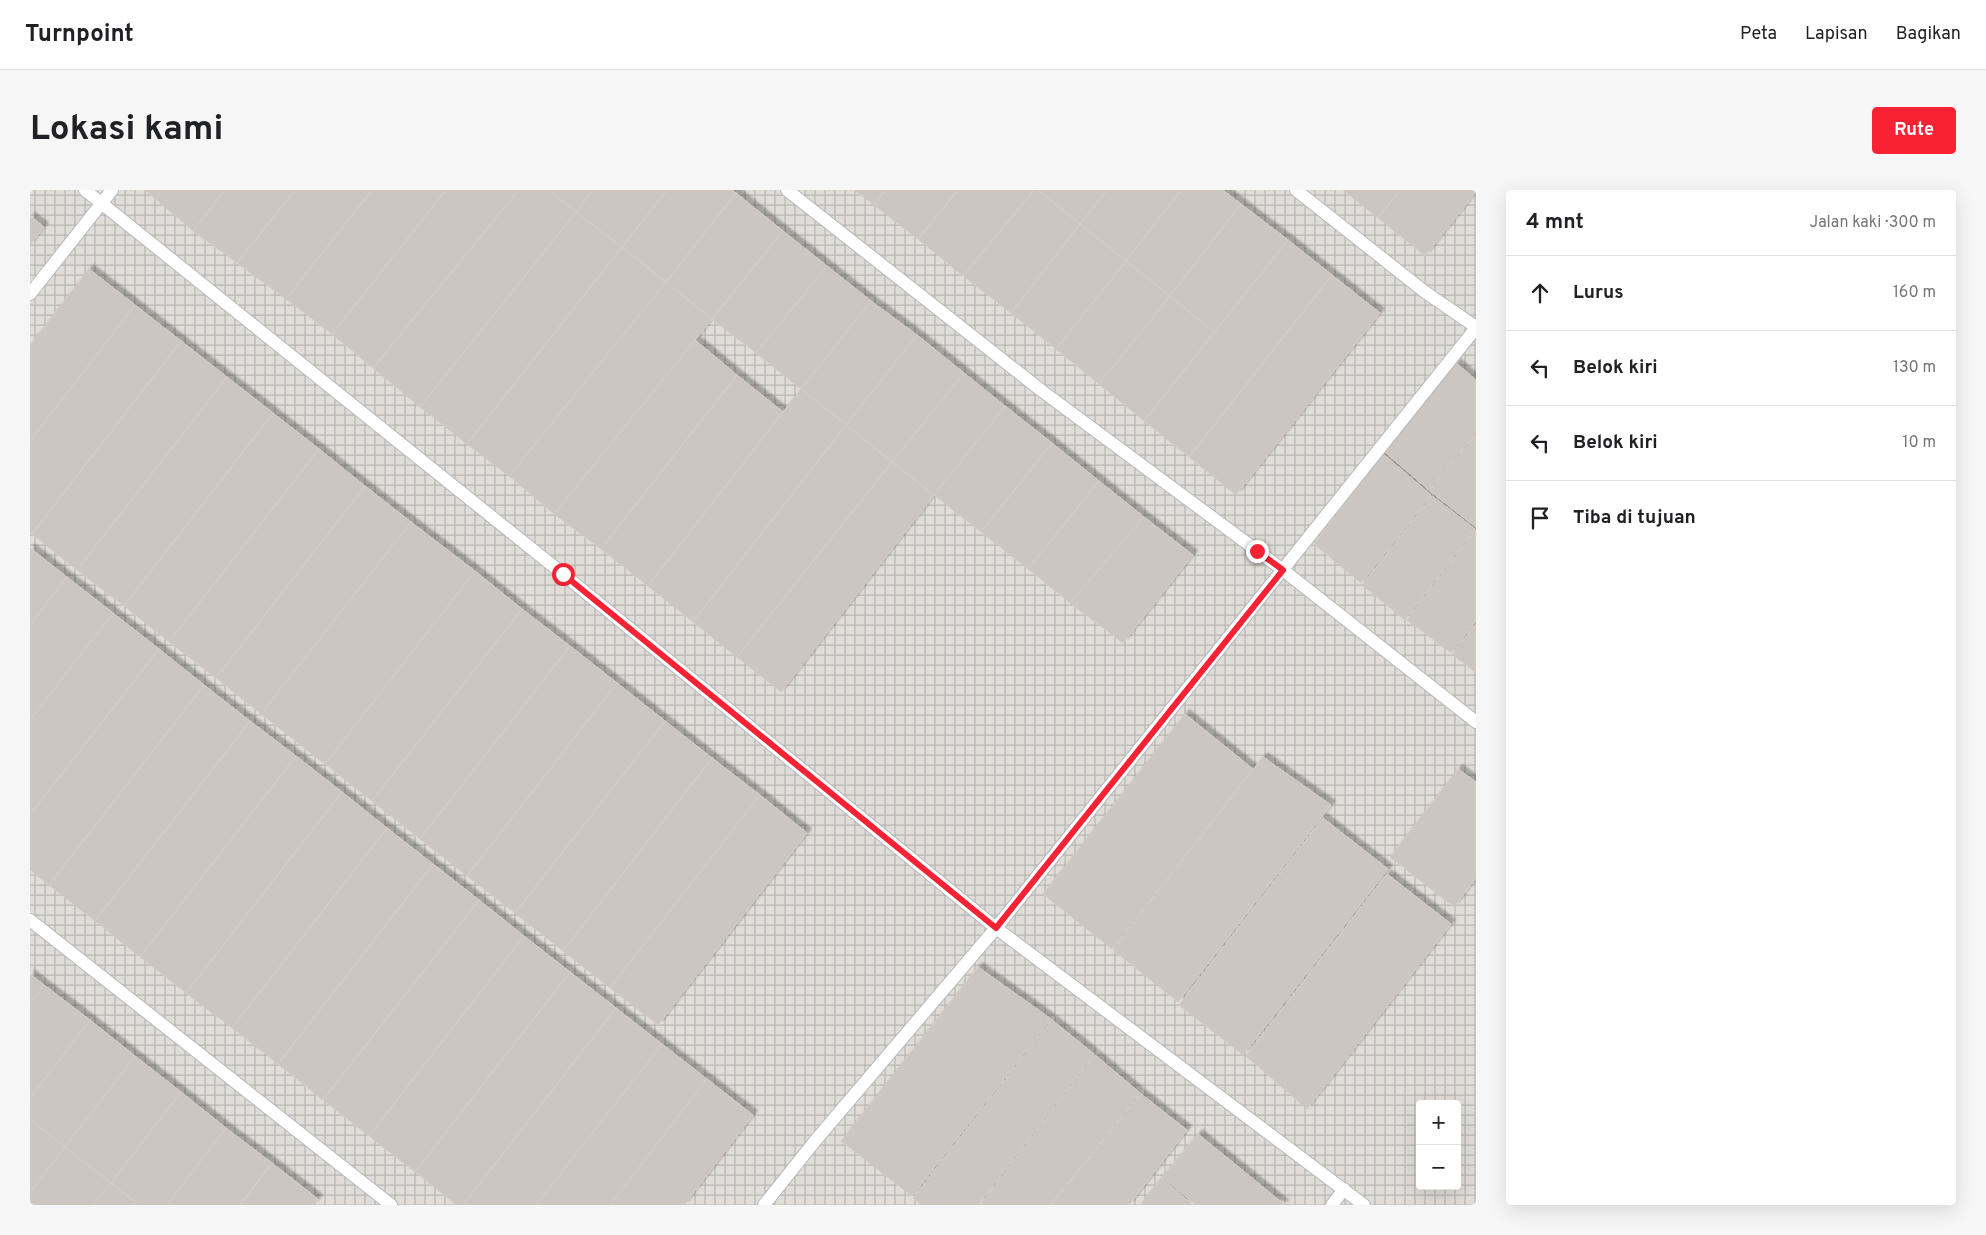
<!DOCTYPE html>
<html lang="id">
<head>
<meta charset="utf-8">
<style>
	:root { --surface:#fff; --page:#f6f6f6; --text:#202124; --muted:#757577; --line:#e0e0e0; --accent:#f82235 }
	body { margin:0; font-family:Overpass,sans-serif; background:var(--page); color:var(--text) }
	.controls { position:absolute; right:15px; bottom:15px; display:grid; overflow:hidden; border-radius:5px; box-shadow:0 5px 20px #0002 }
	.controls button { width:45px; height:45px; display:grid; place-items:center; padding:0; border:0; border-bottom:1px solid var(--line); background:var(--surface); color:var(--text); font:25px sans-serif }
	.stop { position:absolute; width:15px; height:15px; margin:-11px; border:4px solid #f82235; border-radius:50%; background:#fff }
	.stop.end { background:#f82235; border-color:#fff; box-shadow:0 1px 5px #0008 }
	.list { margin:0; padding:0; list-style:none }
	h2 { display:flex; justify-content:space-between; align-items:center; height:65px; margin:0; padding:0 20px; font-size:21px }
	h2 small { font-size:16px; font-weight:400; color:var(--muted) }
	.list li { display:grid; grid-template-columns:32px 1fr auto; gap:15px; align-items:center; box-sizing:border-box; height:75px; padding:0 20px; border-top:1px solid var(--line) }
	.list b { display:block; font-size:19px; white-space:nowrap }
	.list em { font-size:16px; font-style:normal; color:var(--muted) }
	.icon { flex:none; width:28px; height:28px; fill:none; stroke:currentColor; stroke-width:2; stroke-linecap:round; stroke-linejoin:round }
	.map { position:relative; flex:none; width:1446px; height:1015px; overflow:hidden; border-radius:5px }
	header { display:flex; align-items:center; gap:30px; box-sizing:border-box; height:70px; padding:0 25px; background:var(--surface); border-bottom:1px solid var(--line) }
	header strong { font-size:24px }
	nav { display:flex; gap:28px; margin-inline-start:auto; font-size:18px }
	.intro { display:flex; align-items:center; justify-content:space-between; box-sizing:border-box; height:120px; padding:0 30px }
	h1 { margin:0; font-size:35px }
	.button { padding:12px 22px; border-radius:5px; background:var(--accent); color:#fff; font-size:18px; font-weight:700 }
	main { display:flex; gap:30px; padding:0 30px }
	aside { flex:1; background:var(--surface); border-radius:5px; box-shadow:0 5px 20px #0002 }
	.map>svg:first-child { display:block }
	.industrial { fill:url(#industrial-grid); fill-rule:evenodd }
	.building { fill:#cbc6c1; stroke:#d5ccc2; filter:url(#shadow) }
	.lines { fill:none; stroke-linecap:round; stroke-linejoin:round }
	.service-casing { stroke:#b5b8bc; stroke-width:14 }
	.service { stroke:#fff; stroke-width:12 }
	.route { stroke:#f82235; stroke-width:6 }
</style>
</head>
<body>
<header>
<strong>Turnpoint</strong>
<nav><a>Peta</a><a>Lapisan</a><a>Bagikan</a></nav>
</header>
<div class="intro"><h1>Lokasi kami</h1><a class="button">Rute</a></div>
<main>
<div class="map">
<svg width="1446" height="1015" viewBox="0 0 1446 1015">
	<defs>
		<pattern id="industrial-grid" width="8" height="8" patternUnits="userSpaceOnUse" patternTransform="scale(1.25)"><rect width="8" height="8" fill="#e0ddd8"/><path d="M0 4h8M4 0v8" fill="none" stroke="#b9b7b3"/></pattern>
		<filter id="shadow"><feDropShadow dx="4.5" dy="-4.5" stdDeviation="1" flood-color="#0004"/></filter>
	</defs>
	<rect width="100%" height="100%" fill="#f0ebe4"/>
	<path class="industrial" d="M 0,0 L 1446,0 L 1446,1015 L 0,1015 ZM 1390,914 L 1427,914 L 1427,996 L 1390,996 Z"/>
	<path class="building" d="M 115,0 L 195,0 L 163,41 Z
		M 195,0 L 265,0 L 207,73 L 163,41 Z
		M 265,0 L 342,0 L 256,109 L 207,73 Z
		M 342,0 L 416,0 L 302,144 L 256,109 Z
		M 416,0 L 489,0 L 343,178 L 302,144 Z
		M 489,0 L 519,0 L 546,22 L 390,217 L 343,178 Z
		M 519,0 L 563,0 L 546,22 Z
		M 563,0 L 637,0 L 592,57 L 546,22 Z
		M 637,0 L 702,0 L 706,3 L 636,92 L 592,57 Z
		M 824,0 L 855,0 L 844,15 Z
		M 855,0 L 928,0 L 888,49 L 844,15 Z
		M 928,0 L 1004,0 L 933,86 L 888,49 Z
		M 1004,0 L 1008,0 L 1050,34 L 981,123 L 933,86 Z
		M 1008,0 L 1077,0 L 1050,34 Z
		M 1077,0 L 1151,0 L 1096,71 L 1050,34 Z
		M 1151,0 L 1193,0 L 1211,14 L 1140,106 L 1096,71 Z
		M 1313,0 L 1370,0 L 1348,28 Z
		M 1370,0 L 1446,0 L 1446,2 L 1395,66 L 1348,28 Z
		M 706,3 L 753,41 L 682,129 L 636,92 Z
		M 1211,14 L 1258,50 L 1184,142 L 1140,106 Z
		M 546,22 L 592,57 L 437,254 L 390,217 Z
		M 0,26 L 14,37 L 0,55 Z
		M 1050,34 L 1096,71 L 1026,159 L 981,123 Z
		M 753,41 L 797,76 L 726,163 L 682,129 Z
		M 1258,50 L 1302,85 L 1159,267 L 1114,231 Z
		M 592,57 L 636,92 L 479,286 L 437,254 Z
		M 1096,71 L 1140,106 L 1069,194 L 1026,159 Z
		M 797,76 L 841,111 L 771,199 L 726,163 Z
		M 59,79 L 105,115 L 0,251 L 0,155 Z
		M 1302,85 L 1350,123 L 1206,305 L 1159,267 Z
		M 636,92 L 682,129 L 524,324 L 479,286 Z
		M 1140,106 L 1184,142 L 1114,231 L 1069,194 Z
		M 841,111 L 887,145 L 816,235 L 771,199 Z
		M 105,115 L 151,151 L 2,344 L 0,343 L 0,251 Z
		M 887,145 L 934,183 L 862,272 L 816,235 Z
		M 665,150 L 707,185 L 571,359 L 524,324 Z
		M 151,151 L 197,187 L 47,380 L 2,344 Z
		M 1426,173 L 1446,190 L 1446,243 L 1399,300 L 1355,262 Z
		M 934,183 L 975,216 L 904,305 L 862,272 Z
		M 707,185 L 753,222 L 618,396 L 571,359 Z
		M 197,187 L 243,223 L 94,416 L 47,380 Z
		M 771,199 L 816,235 L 663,432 L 618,396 Z
		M 975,216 L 1022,253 L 951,342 L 904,305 Z
		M 243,223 L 289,259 L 139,452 L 94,416 Z
		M 816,235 L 862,272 L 707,467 L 663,432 Z
		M 1446,245 L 1446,337 L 1400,301 Z
		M 1022,253 L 1069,291 L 998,379 L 951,342 Z
		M 289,259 L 335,296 L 186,488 L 139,452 Z
		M 1353,264 L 1401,305 L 1331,393 L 1284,354 Z
		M 862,272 L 904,305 L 751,502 L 707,467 Z
		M 1069,291 L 1114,327 L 1040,413 L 998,379 Z
		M 335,296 L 381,332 L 231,524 L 186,488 Z
		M 1402,306 L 1445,339 L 1375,430 L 1332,395 Z
		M 1114,327 L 1163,365 L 1093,453 L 1040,413 Z
		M 381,332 L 445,381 L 295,574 L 231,524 Z
		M 1446,340 L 1446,431 L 1421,463 L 1377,430 Z
		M 0,358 L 37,387 L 0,435 Z
		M 445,381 L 492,419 L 342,611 L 295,574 Z
		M 37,387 L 83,423 L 0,530 L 0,435 Z
		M 492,419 L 540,456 L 390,649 L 342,611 Z
		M 83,423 L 129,459 L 0,625 L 0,530 Z
		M 1446,434 L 1446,483 L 1422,464 Z
		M 540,456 L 587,493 L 437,686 L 390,649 Z
		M 129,459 L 174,495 L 19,695 L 0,680 L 0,625 Z
		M 587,493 L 635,531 L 485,723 L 437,686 Z
		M 174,495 L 220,531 L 65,731 L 19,695 Z
		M 1155,524 L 1223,579 L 1082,759 L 1013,704 Z
		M 220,531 L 266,566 L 110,767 L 65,731 Z
		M 635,531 L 682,568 L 533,761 L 485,723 Z
		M 266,566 L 312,602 L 156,803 L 110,767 Z
		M 1233,567 L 1301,615 L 1148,812 L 1083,760 Z
		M 682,568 L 730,605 L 580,798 L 533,761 Z
		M 1428,579 L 1446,592 L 1446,688 L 1424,717 L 1360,667 Z
		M 312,602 L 357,638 L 202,838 L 156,803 Z
		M 730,605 L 777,643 L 628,835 L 580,798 Z
		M 1293,628 L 1358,679 L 1213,865 L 1149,815 Z
		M 357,638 L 403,674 L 248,874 L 202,838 Z
		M 403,674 L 449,710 L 293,910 L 248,874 Z
		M 1357,684 L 1421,734 L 1277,919 L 1216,866 Z
		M 449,710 L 494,746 L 339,946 L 293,910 Z
		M 494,746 L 540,782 L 385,982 L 339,946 Z
		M 948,777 L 1021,829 L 882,1006 L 811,951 Z
		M 540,782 L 586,818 L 433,1015 L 427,1015 L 385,982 Z
		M 0,784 L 14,795 L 0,813 Z
		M 14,795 L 60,830 L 0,908 L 0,813 Z
		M 586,818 L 632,854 L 506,1015 L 433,1015 Z
		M 60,830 L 105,866 L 35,957 L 0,930 L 0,908 Z
		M 1022,830 L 1064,864 L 948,1015 L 892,1015 L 883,1008 Z
		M 632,854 L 677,889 L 580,1015 L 506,1015 Z
		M 1065,865 L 1110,903 L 1020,1015 L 950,1015 Z
		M 105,866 L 151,902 L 81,993 L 35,957 Z
		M 677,889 L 723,925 L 654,1015 L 580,1015 Z
		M 151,902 L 196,938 L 137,1015 L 109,1015 L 81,993 Z
		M 1111,904 L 1157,940 L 1099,1015 L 1021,1015 Z
		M 0,930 L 35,957 L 0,1002 Z
		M 196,938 L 242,973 L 210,1015 L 137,1015 Z
		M 1168,944 L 1255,1015 L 1166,1015 L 1132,987 Z
		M 35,957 L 81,993 L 63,1015 L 0,1015 L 0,1002 Z
		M 242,973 L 288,1009 L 283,1015 L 210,1015 Z
		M 1131,988 L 1163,1015 L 1110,1015 Z
		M 81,993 L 109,1015 L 63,1015 Z"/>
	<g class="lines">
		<g class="service-casing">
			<path id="service" d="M 55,0 L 533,384 L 966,738 L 1334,1015
				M 757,0 L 1012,201 L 1253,380 L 1446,532
				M 1266,0 L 1395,102 L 1446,137
				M 0,104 L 82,0
				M 0,730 L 361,1015
				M 734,1015 L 785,951 L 966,738 L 1446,138
				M 1302,1015 L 1314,999"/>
		</g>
		<use href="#service" class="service"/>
	</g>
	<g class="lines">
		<path class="route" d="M 533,384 L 966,738 L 1253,380 L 1227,361"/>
	</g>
</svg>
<div class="controls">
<button>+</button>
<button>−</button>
</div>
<div class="stop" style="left:533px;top:384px"></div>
<div class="stop end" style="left:1227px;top:361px"></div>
</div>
<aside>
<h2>4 mnt<small>Jalan kaki · 300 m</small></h2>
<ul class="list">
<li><svg class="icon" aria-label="ahead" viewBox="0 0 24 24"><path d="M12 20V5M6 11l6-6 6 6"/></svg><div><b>Lurus</b></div><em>160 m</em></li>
<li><svg class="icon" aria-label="left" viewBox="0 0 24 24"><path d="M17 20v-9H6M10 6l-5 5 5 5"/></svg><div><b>Belok kiri</b></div><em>130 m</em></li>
<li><svg class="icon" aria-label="left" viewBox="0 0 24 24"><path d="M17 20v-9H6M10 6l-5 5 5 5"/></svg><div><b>Belok kiri</b></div><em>10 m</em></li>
<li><svg class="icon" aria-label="arrive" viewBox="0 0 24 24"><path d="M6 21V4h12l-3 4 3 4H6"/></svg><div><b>Tiba di tujuan</b></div></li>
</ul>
</aside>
</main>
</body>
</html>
